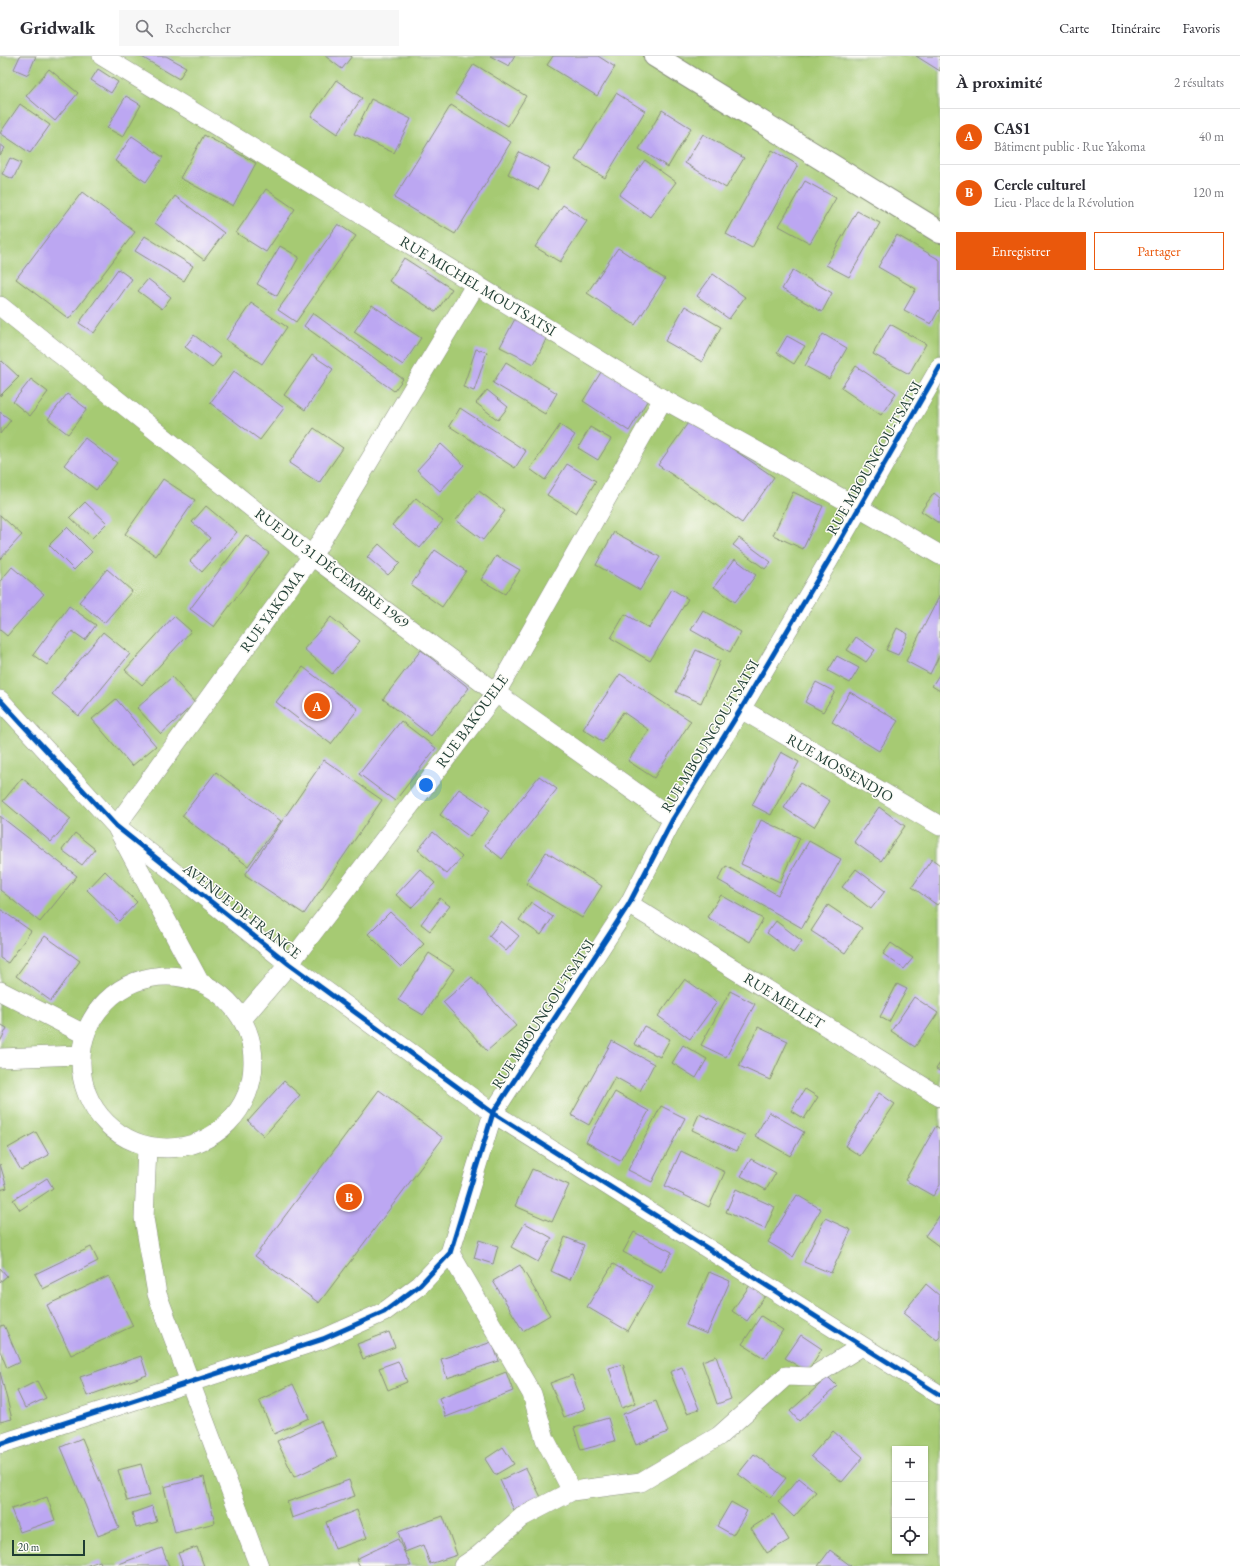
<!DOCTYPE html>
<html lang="fr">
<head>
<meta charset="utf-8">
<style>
	:root { --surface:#fff; --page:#f7f7f7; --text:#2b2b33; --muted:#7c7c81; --line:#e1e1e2; --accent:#ea580c }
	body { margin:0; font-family:"EB Garamond",serif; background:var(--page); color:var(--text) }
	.controls { position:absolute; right:12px; bottom:12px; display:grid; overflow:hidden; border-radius:0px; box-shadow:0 1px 3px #0004 }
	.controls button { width:36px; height:36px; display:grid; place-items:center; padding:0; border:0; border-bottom:1px solid var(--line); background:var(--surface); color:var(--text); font:20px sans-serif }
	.scale { position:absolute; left:12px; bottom:10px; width:73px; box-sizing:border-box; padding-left:4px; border:2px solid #1f3d34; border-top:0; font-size:11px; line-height:14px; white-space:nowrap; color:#1f3d34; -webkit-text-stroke:3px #fdfcf7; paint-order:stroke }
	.you { position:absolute; left:426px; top:729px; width:14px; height:14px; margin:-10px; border:3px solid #fff; border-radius:50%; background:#1a73e8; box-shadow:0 0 0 6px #1a73e833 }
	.badge { display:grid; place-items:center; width:26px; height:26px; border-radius:50%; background:var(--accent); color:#fff; font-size:13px; font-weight:700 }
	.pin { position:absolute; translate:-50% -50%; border:2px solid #fff; box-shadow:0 1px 4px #0006 }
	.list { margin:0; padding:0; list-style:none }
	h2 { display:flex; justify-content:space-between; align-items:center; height:52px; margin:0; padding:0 16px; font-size:17px }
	h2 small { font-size:13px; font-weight:400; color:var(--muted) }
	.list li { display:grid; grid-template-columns:26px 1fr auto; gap:12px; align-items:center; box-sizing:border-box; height:56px; padding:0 16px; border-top:1px solid var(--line) }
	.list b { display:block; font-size:15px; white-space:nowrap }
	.list p { margin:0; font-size:13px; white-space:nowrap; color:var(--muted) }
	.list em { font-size:13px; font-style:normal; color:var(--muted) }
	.actions { display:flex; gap:8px; padding:12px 16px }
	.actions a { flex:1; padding:9px 0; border:1px solid var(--accent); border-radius:0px; text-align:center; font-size:14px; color:var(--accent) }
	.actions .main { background:var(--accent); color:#fff }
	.icon { flex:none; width:22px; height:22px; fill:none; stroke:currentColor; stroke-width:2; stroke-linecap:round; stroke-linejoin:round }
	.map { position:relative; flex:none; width:940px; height:1510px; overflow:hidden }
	header { display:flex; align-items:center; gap:24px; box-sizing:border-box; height:56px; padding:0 20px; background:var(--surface); border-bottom:1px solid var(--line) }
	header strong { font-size:19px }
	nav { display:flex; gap:22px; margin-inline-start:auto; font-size:14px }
	.search { width:280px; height:36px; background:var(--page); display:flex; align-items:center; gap:10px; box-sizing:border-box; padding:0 14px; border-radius:0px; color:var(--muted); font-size:15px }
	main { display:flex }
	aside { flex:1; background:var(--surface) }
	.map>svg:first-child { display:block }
	.green { fill:#a6ca73; stroke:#628454; fill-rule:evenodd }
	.building { fill:#bca7f2 }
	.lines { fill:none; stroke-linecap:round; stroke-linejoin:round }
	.street-casing { stroke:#888f7c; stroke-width:20 }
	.secondary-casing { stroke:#888f7c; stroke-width:24 }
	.street { stroke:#fff; stroke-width:19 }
	.secondary { stroke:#fff; stroke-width:22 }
	.cycleway-casing { stroke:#fdfcf7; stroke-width:8 }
	.cycleway { stroke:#0057b8; stroke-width:5 }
	.labels { text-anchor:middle; stroke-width:3; stroke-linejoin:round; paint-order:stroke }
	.street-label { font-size:15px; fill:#1f3d34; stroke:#fdfcf7 }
</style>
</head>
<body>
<header>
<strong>Gridwalk</strong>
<div class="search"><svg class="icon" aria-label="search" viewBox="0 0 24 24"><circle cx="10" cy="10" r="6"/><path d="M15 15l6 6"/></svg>Rechercher</div>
<nav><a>Carte</a><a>Itinéraire</a><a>Favoris</a></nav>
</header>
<main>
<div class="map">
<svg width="940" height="1510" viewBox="0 0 940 1510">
	<rect width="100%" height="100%" fill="#fdfcf7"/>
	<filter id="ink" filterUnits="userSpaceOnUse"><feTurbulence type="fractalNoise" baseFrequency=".025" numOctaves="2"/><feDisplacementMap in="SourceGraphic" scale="8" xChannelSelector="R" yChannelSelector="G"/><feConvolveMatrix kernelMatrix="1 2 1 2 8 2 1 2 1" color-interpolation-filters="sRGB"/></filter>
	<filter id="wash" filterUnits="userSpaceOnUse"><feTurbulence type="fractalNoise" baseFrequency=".012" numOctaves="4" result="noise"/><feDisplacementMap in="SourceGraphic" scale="16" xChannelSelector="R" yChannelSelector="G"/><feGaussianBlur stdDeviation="0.9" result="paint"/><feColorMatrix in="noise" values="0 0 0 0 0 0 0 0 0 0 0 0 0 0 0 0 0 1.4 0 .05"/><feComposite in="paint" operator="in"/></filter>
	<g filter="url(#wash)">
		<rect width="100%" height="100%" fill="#f1e1c3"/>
		<path class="green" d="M 0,0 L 940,0 L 940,1510 L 0,1510 ZM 895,1393 L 925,1393 L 925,1495 L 895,1495 Z"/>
		<g id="blocks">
			<path class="building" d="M 20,0 L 36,0 L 28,19 L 14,13 Z
				M 140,0 L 166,0 L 186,11 L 179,23 Z
				M 325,0 L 352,0 L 342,13 Z
				M 490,0 L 515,0 L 509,10 Z
				M 553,0 L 598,0 L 615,11 L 597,40 L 547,9 Z
				M 916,0 L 940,0 L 940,15 Z
				M 474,8 L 526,40 L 508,70 L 455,38 Z
				M 49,13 L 78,37 L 55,65 L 26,40 Z
				M 98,13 L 118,26 L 111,37 L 91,24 Z
				M 336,24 L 362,42 L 337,78 L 311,60 Z
				M 616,37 L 645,55 L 605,122 L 575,104 Z
				M 126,40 L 141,49 L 123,81 L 107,72 Z
				M 371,43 L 411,63 L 394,97 L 354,78 Z
				M 20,48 L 50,69 L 30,97 L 0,77 Z
				M 451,49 L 511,86 L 455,178 L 394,142 Z
				M 662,54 L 691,72 L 668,111 L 639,93 Z
				M 703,78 L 744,102 L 726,132 L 685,107 Z
				M 204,79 L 256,107 L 233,150 L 180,122 Z
				M 132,80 L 163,101 L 146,126 L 115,105 Z
				M 0,88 L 5,92 L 0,99 Z
				M 772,94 L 798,109 L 752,192 L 726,178 Z
				M 519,96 L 550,112 L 538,134 L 508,118 Z
				M 10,102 L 21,107 L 13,123 L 2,118 Z
				M 645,104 L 676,126 L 650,161 L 619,139 Z
				M 805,125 L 836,142 L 810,187 L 779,170 Z
				M 266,133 L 295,153 L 266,196 L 236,177 Z
				M 82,136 L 135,176 L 69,263 L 16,223 Z
				M 175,140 L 224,177 L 204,204 L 155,167 Z
				M 563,149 L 587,165 L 560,206 L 535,191 Z
				M 857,155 L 880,167 L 849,221 L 826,209 Z
				M 338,168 L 356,180 L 296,266 L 278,254 Z
				M 897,179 L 940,204 L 940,252 L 931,268 L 904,254 L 916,233 L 878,211 Z
				M 145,180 L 193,210 L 184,225 L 135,195 Z
				M 280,190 L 299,201 L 277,240 L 257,228 Z
				M 618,192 L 665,223 L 635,269 L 587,237 Z
				M 404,202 L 452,233 L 436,256 L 389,225 Z
				M 118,213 L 132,223 L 94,277 L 79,267 Z
				M 793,214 L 832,237 L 822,256 L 782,233 Z
				M 713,218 L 745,241 L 729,263 L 697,240 Z
				M 148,223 L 171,241 L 162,253 L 138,235 Z
				M 251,247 L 287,271 L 262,308 L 226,284 Z
				M 372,249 L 421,282 L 403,309 L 354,276 Z
				M 685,250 L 721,271 L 702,306 L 665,285 Z
				M 313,257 L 403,323 L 394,335 L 304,270 Z
				M 516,261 L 549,277 L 534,308 L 500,291 Z
				M 890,268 L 926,288 L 909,318 L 873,298 Z
				M 823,278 L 847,292 L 829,323 L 805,310 Z
				M 194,279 L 221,300 L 212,312 L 185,291 Z
				M 787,280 L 805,290 L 794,308 L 777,297 Z
				M 476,293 L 487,296 L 474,335 L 463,331 Z
				M 312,299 L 333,313 L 305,354 L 284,339 Z
				M 2,305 L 19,321 L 0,340 L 0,307 Z
				M 506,306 L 557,337 L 545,358 L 493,327 Z
				M 856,310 L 896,337 L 881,359 L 841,332 Z
				M 603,313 L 649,342 L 629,375 L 583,345 Z
				M 234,315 L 284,352 L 260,384 L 210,347 Z
				M 31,323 L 48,336 L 30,360 L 13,346 Z
				M 487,334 L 508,351 L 498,364 L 476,347 Z
				M 67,338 L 87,353 L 68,378 L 48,363 Z
				M 460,352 L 526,395 L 515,412 L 449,370 Z
				M 0,356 L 11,364 L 0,378 Z
				M 690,364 L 774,421 L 742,467 L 658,409 Z
				M 560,369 L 575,379 L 545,424 L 530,413 Z
				M 590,371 L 611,383 L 598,404 L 578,392 Z
				M 314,372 L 343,392 L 319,427 L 289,407 Z
				M 85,382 L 117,407 L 96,434 L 64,409 Z
				M 441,388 L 464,409 L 440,435 L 417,414 Z
				M 567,408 L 596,425 L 576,457 L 547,439 Z
				M 163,423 L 195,444 L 156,500 L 125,478 Z
				M 479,435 L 505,455 L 483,484 L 456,464 Z
				M 793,436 L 823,450 L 803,493 L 773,479 Z
				M 934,437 L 940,442 L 940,468 L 921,455 Z
				M 416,442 L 443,465 L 420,492 L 392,469 Z
				M 85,446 L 107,467 L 92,482 L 70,461 Z
				M 206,450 L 237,476 L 202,516 L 190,505 L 210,482 L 192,466 Z
				M 0,459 L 22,479 L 0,503 Z
				M 67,471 L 92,496 L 74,514 L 49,489 Z
				M 614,476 L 660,501 L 640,534 L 596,509 Z
				M 246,479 L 269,497 L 214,571 L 190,553 Z
				M 739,482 L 771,506 L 765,513 L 733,489 Z
				M 379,488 L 400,507 L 388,519 L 367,501 Z
				M 435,494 L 466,515 L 442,551 L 411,529 Z
				M 496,500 L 520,514 L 505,538 L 481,524 Z
				M 735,503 L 756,519 L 735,546 L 714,531 Z
				M 12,511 L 44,538 L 7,580 L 0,574 L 0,525 Z
				M 107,513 L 132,535 L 104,567 L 79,546 Z
				M 672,533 L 688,543 L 650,605 L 611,582 L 625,558 L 649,572 Z
				M 940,539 L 940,598 L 930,618 L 906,605 Z
				M 69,550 L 96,569 L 85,584 L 72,575 L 47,609 L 33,599 Z
				M 703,554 L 741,576 L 730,596 L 691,574 Z
				M 174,560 L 191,575 L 142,629 L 125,614 Z
				M 331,561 L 360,585 L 332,618 L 304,593 Z
				M 897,572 L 908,578 L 898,599 L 886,594 Z
				M 103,576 L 130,598 L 79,660 L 52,638 Z
				M 856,581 L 875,594 L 866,606 L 847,594 Z
				M 421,594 L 469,632 L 431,680 L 383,643 Z
				M 696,594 L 720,605 L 701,647 L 676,636 Z
				M 837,600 L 859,612 L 850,627 L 828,615 Z
				M 303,611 L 358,653 L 331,688 L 276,646 Z
				M 940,617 L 940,635 L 932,630 Z
				M 620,618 L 691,665 L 654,722 L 628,705 L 649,674 L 623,656 L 603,686 L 583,673 Z
				M 172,621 L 195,647 L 161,678 L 137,652 Z
				M 816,626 L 835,636 L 823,656 L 805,646 Z
				M 850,636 L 898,665 L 879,695 L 832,666 Z
				M 116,643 L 156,690 L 132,710 L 92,663 Z
				M 401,665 L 436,692 L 395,745 L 359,718 Z
				M 781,696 L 799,706 L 771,759 L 752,749 Z
				M 324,704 L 382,744 L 304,858 L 245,819 Z
				M 216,716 L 281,765 L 248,810 L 182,760 Z
				M 539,720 L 557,733 L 502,803 L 485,789 Z
				M 22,722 L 71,763 L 51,786 L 3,745 Z
				M 800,727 L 830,745 L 814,771 L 784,752 Z
				M 459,733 L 490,754 L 470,781 L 440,759 Z
				M 879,751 L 905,770 L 881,805 L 854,786 Z
				M 0,760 L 77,820 L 40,866 L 0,834 Z
				M 761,764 L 800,782 L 780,826 L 741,808 Z
				M 433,776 L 462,801 L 447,818 L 418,794 Z
				M 75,777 L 95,793 L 82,809 L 62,794 Z
				M 809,785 L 841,803 L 802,872 L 718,824 L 726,810 L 778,839 Z
				M 546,796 L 602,830 L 582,862 L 526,828 Z
				M 932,803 L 940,809 L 940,845 L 937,849 L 912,831 Z
				M 420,813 L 435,827 L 411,852 L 396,839 Z
				M 856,813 L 885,835 L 871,853 L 842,831 Z
				M 105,815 L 137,846 L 119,865 L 87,834 Z
				M 721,839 L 763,863 L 750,886 L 707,861 Z
				M 440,842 L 450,850 L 430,875 L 421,868 Z
				M 531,846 L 553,861 L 541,879 L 519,864 Z
				M 828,849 L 862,872 L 845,897 L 811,875 Z
				M 0,853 L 31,875 L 8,907 L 0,902 Z
				M 390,856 L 424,888 L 401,911 L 368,878 Z
				M 501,865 L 519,880 L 506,895 L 489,880 Z
				M 776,865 L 802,885 L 793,897 L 767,877 Z
				M 45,880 L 80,905 L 51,945 L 16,920 Z
				M 891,887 L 913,902 L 904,913 L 883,898 Z
				M 429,897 L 454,913 L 423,959 L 398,944 Z
				M 472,921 L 516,970 L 487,995 L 443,946 Z
				M 685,923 L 717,946 L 690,983 L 658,960 Z
				M 897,928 L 907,933 L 889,966 L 880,961 Z
				M 730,935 L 755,948 L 726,1001 L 701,989 Z
				M 914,941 L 938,957 L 915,991 L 891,975 Z
				M 0,968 L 7,972 L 0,986 Z
				M 644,970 L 670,983 L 660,1001 L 634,988 Z
				M 758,971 L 788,985 L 770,1024 L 739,1010 Z
				M 612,985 L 654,1008 L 640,1035 L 615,1021 L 589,1069 L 571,1059 Z
				M 683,989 L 707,1003 L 696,1022 L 672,1007 Z
				M 940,1007 L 940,1015 L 936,1013 Z
				M 284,1025 L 300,1039 L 264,1080 L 248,1065 Z
				M 805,1033 L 818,1041 L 804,1063 L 791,1055 Z
				M 379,1034 L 443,1082 L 319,1247 L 255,1200 Z
				M 615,1036 L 649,1055 L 620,1105 L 586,1086 Z
				M 879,1037 L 895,1048 L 860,1100 L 845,1090 Z
				M 661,1050 L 685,1062 L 652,1126 L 628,1114 Z
				M 769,1056 L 804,1076 L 790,1100 L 755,1080 Z
				M 699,1058 L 745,1079 L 737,1095 L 692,1074 Z
				M 936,1070 L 940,1073 L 940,1129 L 933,1140 L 905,1124 Z
				M 36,1076 L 49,1099 L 21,1114 L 8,1092 Z
				M 681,1095 L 725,1116 L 709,1151 L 665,1130 Z
				M 751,1103 L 776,1117 L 766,1134 L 741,1120 Z
				M 0,1108 L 7,1132 L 0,1134 Z
				M 532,1113 L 569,1129 L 552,1166 L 515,1150 Z
				M 47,1122 L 53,1132 L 20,1154 L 13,1144 Z
				M 736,1133 L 775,1151 L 765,1173 L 726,1156 Z
				M 797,1139 L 821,1153 L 793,1201 L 768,1186 Z
				M 940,1159 L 940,1191 L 925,1180 Z
				M 825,1162 L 851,1174 L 831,1217 L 804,1206 Z
				M 525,1167 L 552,1182 L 538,1206 L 511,1191 Z
				M 634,1176 L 672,1196 L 661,1216 L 623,1196 Z
				M 565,1181 L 584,1189 L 570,1224 L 551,1215 Z
				M 479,1184 L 498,1190 L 493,1208 L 474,1202 Z
				M 91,1191 L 98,1205 L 43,1233 L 35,1218 Z
				M 613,1208 L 653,1231 L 628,1275 L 587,1251 Z
				M 520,1209 L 550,1259 L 523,1275 L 493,1225 Z
				M 0,1212 L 7,1220 L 0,1226 Z
				M 709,1216 L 730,1225 L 707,1278 L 686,1269 Z
				M 109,1220 L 133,1270 L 71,1299 L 47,1249 Z
				M 926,1228 L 940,1240 L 940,1281 L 937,1284 L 903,1257 Z
				M 750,1229 L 765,1240 L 747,1265 L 732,1255 Z
				M 761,1260 L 783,1274 L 764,1302 L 742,1288 Z
				M 4,1269 L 20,1306 L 7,1312 L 0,1295 L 0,1270 Z
				M 389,1276 L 395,1291 L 363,1303 L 357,1288 Z
				M 801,1279 L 822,1293 L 807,1316 L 785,1302 Z
				M 492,1286 L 499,1305 L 447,1322 L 441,1303 Z
				M 141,1300 L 147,1319 L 87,1340 L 80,1321 Z
				M 716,1300 L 731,1343 L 717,1348 L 702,1305 Z
				M 398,1305 L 407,1326 L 388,1334 L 379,1312 Z
				M 623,1308 L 635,1347 L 622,1352 L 609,1312 Z
				M 682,1311 L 699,1353 L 687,1357 L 670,1316 Z
				M 0,1316 L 12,1363 L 0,1366 Z
				M 506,1316 L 513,1335 L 446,1361 L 439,1342 Z
				M 572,1319 L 585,1353 L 564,1361 L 550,1327 Z
				M 828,1321 L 837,1330 L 799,1365 L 790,1355 Z
				M 37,1325 L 46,1342 L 25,1352 L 17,1335 Z
				M 293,1328 L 309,1362 L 274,1378 L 259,1344 Z
				M 656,1345 L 668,1376 L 636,1389 L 623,1358 Z
				M 608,1362 L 615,1385 L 581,1394 L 574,1372 Z
				M 321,1365 L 337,1401 L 294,1421 L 277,1385 Z
				M 833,1375 L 863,1401 L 842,1426 L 811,1400 Z
				M 82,1382 L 119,1472 L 98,1480 L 61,1391 Z
				M 503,1391 L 514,1408 L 495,1419 L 485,1403 Z
				M 754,1398 L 786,1422 L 770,1442 L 738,1418 Z
				M 141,1408 L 150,1439 L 127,1445 L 118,1414 Z
				M 526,1412 L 541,1441 L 514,1454 L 500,1424 Z
				M 204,1421 L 215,1467 L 175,1477 L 164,1431 Z
				M 799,1422 L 816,1436 L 794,1461 L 778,1446 Z
				M 349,1424 L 355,1440 L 292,1462 L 287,1446 Z
				M 47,1441 L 55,1464 L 20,1476 L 11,1453 Z
				M 731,1446 L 747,1455 L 733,1479 L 717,1470 Z
				M 152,1450 L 157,1466 L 136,1472 L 132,1457 Z
				M 357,1454 L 367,1482 L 335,1493 L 326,1466 Z
				M 773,1458 L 789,1484 L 767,1497 L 751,1472 Z
				M 443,1460 L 457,1499 L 430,1508 L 423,1489 L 405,1496 L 398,1476 Z
				M 398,1483 L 411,1510 L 360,1510 L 356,1503 Z
				M 197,1491 L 204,1510 L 183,1510 L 178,1497 Z
				M 162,1492 L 169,1510 L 120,1510 L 119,1508 Z
				M 830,1494 L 851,1510 L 818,1510 Z
				M 100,1505 L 102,1510 L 85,1510 Z"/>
		</g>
	</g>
	<g filter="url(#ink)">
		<use href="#blocks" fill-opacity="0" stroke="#888f7c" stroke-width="1"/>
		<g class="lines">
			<g class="street-casing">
				<path id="street" d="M 102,0 L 663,343 L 859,452 L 940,499
					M 0,250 L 312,500 L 496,637 L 673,763
					M 0,644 L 116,770 L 289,908 L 493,1057 L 940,1339
					M 741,653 L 940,770
					M 629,848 L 940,1041
					M81 1006a86 86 0 1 1 172 0a86 86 0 1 1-172 0Z
					M 199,925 L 116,770 L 312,500 L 476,228
					M 0,935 L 84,978
					M 243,962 L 289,908 L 496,637 L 663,343
					M 0,1002 L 80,999
					M 147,1092 L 144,1162 L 157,1238 L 259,1510
					M 450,1197 L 532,1338 L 545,1383 L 572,1435
					M 0,1388 L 323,1283 L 384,1256 L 420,1229 L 450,1197 L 493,1057 L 629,848 L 673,763 L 741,653 L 829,504 L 940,311
					M 463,1510 L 479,1499 L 522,1461 L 572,1435 L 641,1426 L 719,1380 L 786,1320 L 812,1321 L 862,1290"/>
			</g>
			<g class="secondary-casing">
				<path id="secondary" d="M 655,0 L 940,176"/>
			</g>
			<use href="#street" class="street"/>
			<use href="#secondary" class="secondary"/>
			<g class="cycleway-casing">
				<path id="cycleway" d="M 0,644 L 116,770 L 289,908 L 493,1057 L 940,1339
					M 0,1388 L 323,1283 L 384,1256 L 420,1229 L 450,1197 L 493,1057 L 629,848 L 673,763 L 741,653 L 829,504 L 940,311"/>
			</g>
			<use href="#cycleway" class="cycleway"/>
		</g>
	</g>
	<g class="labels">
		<g class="street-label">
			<text transform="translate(478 230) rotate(31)" y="5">RUE MICHEL MOUTSATSI</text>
			<text transform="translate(874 402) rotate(-60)" y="5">RUE MBOUNGOU-TSATSI</text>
			<text transform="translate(332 512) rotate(37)" y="5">RUE DU 31 DÉCEMBRE 1969</text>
			<text transform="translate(272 555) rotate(-54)" y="5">RUE YAKOMA</text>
			<text transform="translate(472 665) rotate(-54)" y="5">RUE BAKOUELE</text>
			<text transform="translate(710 680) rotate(-59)" y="5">RUE MBOUNGOU-TSATSI</text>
			<text transform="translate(840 712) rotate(30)" y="5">RUE MOSSENDJO</text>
			<text transform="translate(242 855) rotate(38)" y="5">AVENUE DE FRANCE</text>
			<text transform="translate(784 945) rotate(32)" y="5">RUE MELLET</text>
			<text transform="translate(543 958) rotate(-57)" y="5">RUE MBOUNGOU-TSATSI</text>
		</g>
	</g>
</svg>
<div class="controls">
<button>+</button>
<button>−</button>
<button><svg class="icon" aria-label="locate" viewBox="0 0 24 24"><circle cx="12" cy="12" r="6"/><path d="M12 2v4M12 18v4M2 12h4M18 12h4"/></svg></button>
</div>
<div class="scale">20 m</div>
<div class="you"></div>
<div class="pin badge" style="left:317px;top:650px">A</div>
<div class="pin badge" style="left:349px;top:1141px">B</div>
</div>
<aside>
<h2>À proximité<small>2 résultats</small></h2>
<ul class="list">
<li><span class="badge">A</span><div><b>CAS1</b><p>Bâtiment public · Rue Yakoma</p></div><em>40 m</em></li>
<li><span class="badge">B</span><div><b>Cercle culturel</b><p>Lieu · Place de la Révolution</p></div><em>120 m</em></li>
</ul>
<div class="actions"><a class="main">Enregistrer</a><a>Partager</a></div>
</aside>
</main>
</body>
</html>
